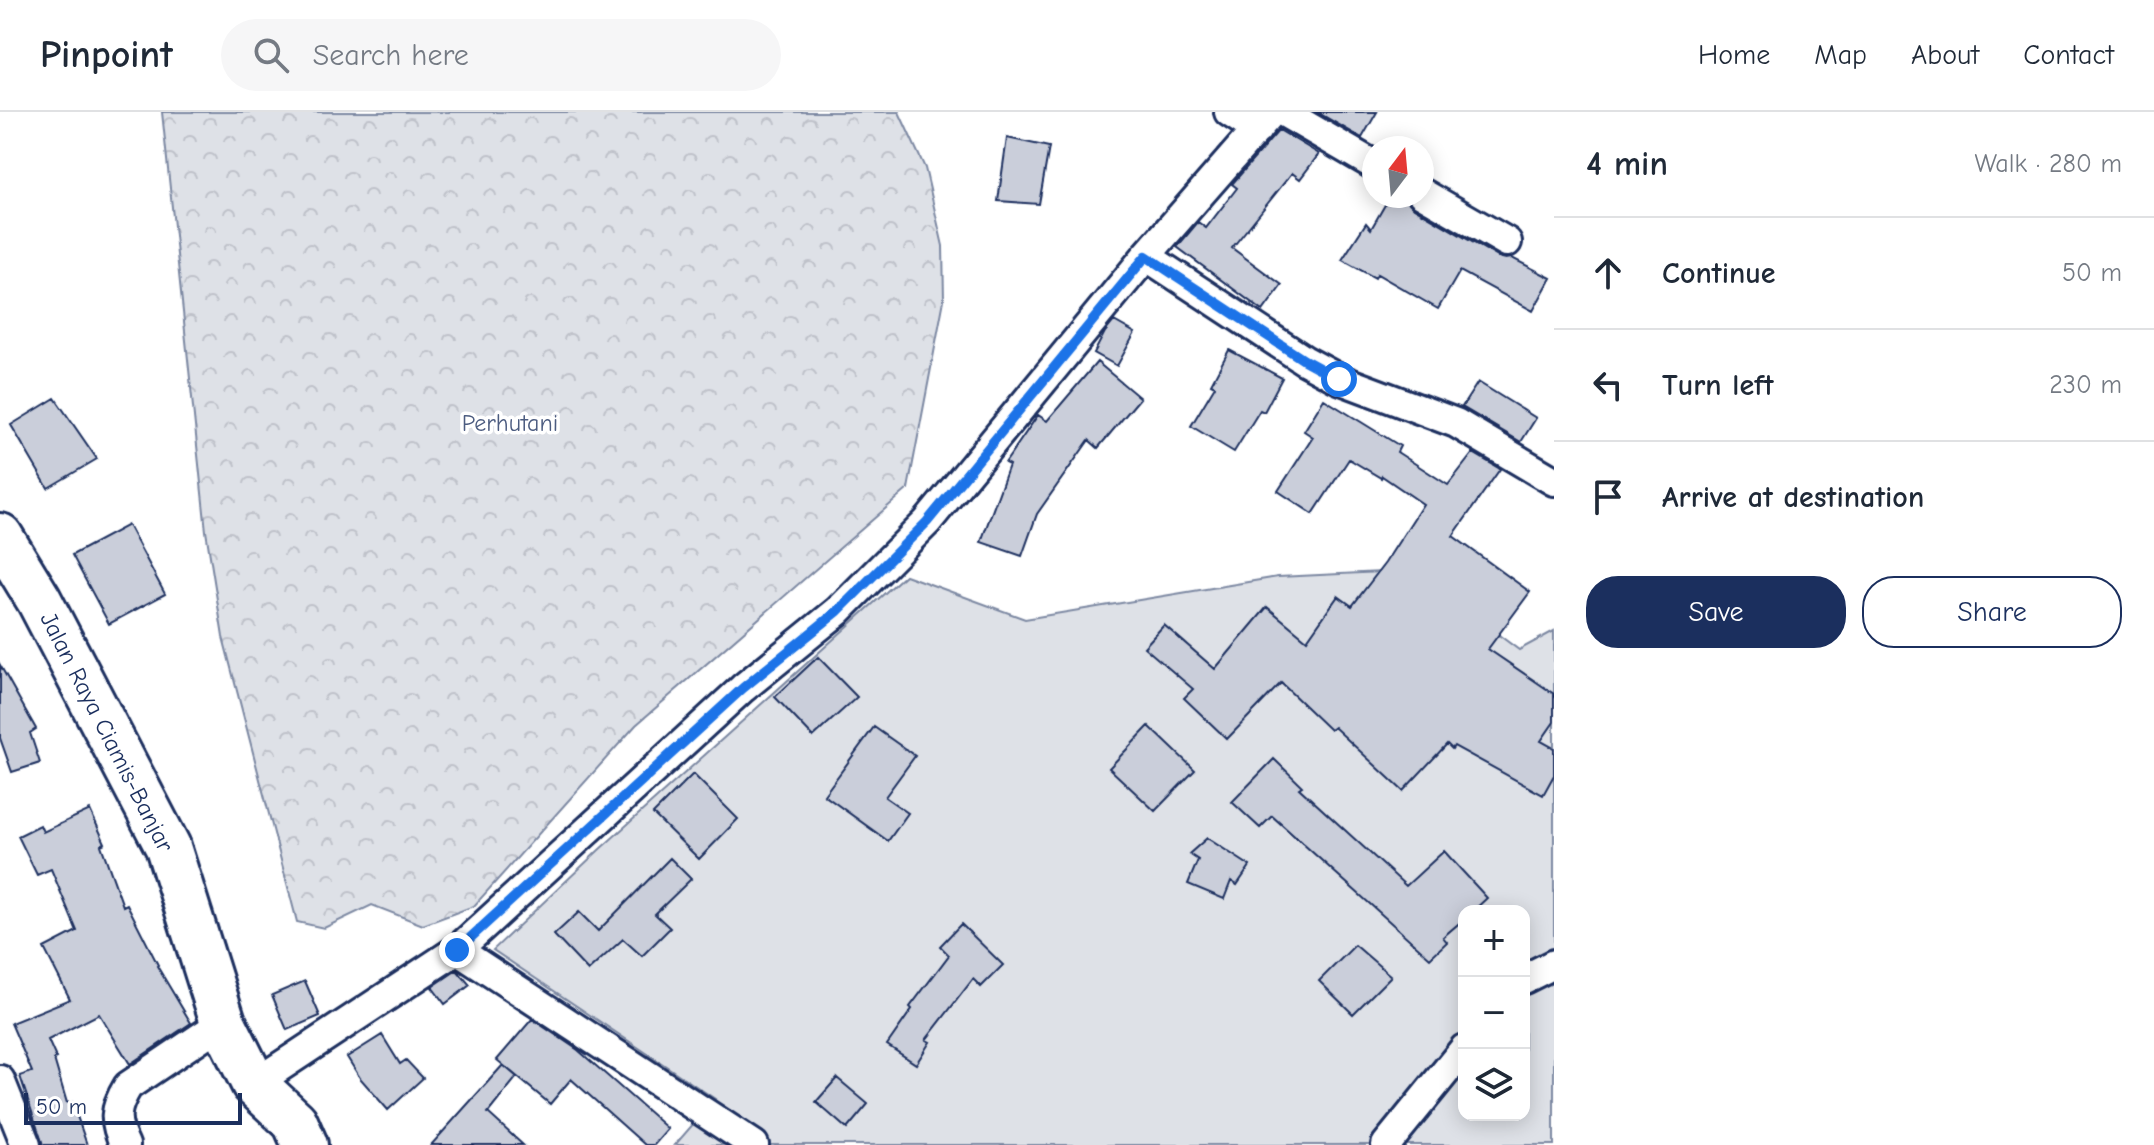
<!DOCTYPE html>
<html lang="en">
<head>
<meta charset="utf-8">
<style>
	:root { --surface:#fff; --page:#f6f6f7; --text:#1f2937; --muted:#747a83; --line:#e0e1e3; --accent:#1b2f5e }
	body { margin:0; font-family:"Comic Neue",sans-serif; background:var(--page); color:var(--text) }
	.controls { position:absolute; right:24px; bottom:24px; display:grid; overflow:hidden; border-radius:16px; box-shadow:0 4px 20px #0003 }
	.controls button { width:72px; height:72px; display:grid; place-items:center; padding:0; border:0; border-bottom:2px solid var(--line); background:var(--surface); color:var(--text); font:40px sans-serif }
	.compass { position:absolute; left:1362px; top:24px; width:72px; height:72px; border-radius:50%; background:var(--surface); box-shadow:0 4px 20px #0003; rotate:16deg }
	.scale { position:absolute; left:24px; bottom:20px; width:218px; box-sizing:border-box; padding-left:8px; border:4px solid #1b2f5e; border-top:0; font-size:22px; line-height:28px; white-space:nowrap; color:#1b2f5e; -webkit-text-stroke:6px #fff; paint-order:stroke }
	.stop { position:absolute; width:24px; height:24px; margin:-18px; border:6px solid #1a73e8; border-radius:50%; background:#fff }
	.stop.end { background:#1a73e8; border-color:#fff; box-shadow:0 2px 8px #0008 }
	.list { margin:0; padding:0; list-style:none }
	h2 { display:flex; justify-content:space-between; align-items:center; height:104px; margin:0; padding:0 32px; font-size:34px }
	h2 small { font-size:26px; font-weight:400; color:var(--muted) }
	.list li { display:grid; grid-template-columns:52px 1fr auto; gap:24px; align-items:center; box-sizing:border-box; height:112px; padding:0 32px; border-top:2px solid var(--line) }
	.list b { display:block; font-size:30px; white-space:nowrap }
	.list em { font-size:26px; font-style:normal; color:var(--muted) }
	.actions { display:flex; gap:16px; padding:24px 32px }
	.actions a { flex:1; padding:18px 0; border:2px solid var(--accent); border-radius:32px; text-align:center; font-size:28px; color:var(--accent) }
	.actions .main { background:var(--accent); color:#fff }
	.icon { flex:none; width:44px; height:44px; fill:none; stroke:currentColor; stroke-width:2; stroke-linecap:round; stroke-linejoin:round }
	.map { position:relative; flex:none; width:1554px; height:1033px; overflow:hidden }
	header { display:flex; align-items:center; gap:48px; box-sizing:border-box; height:112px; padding:0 40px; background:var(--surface); border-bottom:2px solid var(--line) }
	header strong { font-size:38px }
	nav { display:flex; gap:44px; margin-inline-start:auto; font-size:28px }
	.search { width:560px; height:72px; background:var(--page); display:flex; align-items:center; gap:20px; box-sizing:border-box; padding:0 28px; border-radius:44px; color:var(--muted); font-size:30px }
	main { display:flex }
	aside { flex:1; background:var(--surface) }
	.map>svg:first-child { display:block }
	.grass { fill:#dee1e7; stroke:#7c88a2; stroke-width:2; fill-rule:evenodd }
	.forest { fill:url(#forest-crowns); stroke:#7c88a2; stroke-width:2 }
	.building { fill:#caceda; stroke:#1b2f5e; stroke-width:2 }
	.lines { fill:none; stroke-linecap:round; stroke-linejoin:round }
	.street-casing { stroke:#1b2f5e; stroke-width:34 }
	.highway-casing { stroke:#1b2f5e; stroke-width:50 }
	.street { stroke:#fff; stroke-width:28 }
	.highway { stroke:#fff; stroke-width:44 }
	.route { stroke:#1a73e8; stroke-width:10 }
	.labels { text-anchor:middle; stroke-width:7; stroke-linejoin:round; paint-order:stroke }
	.park-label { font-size:24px; fill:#4c5c80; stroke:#fff }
	.street-label { font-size:24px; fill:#1b2f5e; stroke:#fff }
</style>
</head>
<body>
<header>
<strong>Pinpoint</strong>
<div class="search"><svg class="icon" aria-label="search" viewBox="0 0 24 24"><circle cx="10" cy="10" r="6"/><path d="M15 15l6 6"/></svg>Search here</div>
<nav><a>Home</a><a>Map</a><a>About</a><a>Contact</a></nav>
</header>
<main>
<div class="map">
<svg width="1554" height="1033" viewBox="0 0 1554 1033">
	<defs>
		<pattern id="forest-crowns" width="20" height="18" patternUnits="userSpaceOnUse" patternTransform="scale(2)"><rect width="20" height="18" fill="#dee1e7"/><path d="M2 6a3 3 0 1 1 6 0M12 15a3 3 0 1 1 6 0" fill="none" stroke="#bec1c9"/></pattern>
	</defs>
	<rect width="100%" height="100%" fill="#fff"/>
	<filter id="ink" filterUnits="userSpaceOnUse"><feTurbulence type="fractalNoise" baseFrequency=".0125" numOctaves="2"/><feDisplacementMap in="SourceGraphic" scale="16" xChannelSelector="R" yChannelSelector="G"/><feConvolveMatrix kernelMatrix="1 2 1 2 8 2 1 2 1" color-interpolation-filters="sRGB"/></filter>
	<g filter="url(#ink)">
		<path class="grass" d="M 1382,460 L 1445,483 L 1519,538 L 1554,519 L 1554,1033 L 675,1033 L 715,987 L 493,838 L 599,738 L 905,463 L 1025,507 L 1278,465 ZM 1464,799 L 1524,799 L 1524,1003 L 1464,1003 Z"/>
		<path class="forest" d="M 162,0 L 899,0 L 925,56 L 943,134 L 944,188 L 908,377 L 636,613 L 474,794 L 423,813 L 372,793 L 324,816 L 297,810 L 223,525 L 206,419 Z"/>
		<path class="building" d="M 1317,0 L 1377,0 L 1362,26 Z
			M 1279,18 L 1319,42 L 1300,67 L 1292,61 L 1232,136 L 1282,173 L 1263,199 L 1177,135 L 1198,110 L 1206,116 L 1237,76 L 1232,72 Z
			M 1007,26 L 1049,35 L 1039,92 L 998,89 Z
			M 1390,84 L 1406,84 L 1408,90 L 1414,96 L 1498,145 L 1506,147 L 1512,146 L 1551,166 L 1533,199 L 1460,159 L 1438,197 L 1377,162 L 1375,166 L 1342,148 L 1366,111 L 1371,117 Z
			M 1114,209 L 1135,221 L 1117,254 L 1094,241 L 1105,220 Z
			M 1229,238 L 1282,266 L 1264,300 L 1260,298 L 1234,340 L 1191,314 L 1215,274 L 1211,272 Z
			M 1097,250 L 1140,286 L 1098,336 L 1089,328 L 1037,402 L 1022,444 L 981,430 L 1009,353 L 1005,351 L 1038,303 L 1047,309 Z
			M 1478,270 L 1536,306 L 1521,330 L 1462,295 Z
			M 55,286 L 97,347 L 48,376 L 11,313 Z
			M 1324,287 L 1400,334 L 1397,340 L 1448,373 L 1473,341 L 1500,357 L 1453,424 L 1530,480 L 1488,537 L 1554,582 L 1554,610 L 1541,629 L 1554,636 L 1554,663 L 1543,683 L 1454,634 L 1452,637 L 1447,632 L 1403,679 L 1334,615 L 1330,618 L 1281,571 L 1227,627 L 1184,586 L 1193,577 L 1144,535 L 1164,513 L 1215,557 L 1267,495 L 1307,528 L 1338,484 L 1352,494 L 1385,451 L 1423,392 L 1382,364 L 1381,366 L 1349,347 L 1313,402 L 1278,379 L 1313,325 L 1304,319 Z
			M 128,413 L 165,482 L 109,512 L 72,443 Z
			M 818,545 L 857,585 L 813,625 L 775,585 Z
			M 0,553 L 36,617 L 30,621 L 40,651 L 12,660 L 0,626 Z
			M 1149,614 L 1195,658 L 1155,699 L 1109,656 Z
			M 874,615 L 915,644 L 885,685 L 908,701 L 888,729 L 824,683 Z
			M 1274,647 L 1302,674 L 1299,676 L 1406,774 L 1444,739 L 1487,786 L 1473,799 L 1464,799 L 1464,807 L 1443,825 L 1447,830 L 1430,846 L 1272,704 L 1260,716 L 1232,690 Z
			M 693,662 L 738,707 L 699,747 L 653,702 Z
			M 90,698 L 105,731 L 101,733 L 123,794 L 127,792 L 158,853 L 157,854 L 191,911 L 130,952 L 99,902 L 48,928 L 56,946 L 54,947 L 67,991 L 72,990 L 87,1033 L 43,1033 L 20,964 L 32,960 L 11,911 L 70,887 L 44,836 L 77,819 L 51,757 L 37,763 L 18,724 L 40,713 L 43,720 Z
			M 1207,726 L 1250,754 L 1237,773 L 1231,769 L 1224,787 L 1188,772 L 1198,748 L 1189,742 Z
			M 670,746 L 691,767 L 655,802 L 670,816 L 642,844 L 623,827 L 588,859 L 554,823 L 579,800 L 598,819 Z
			M 961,812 L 1003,853 L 981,875 L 973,867 L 926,928 L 930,930 L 916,952 L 887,933 L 912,897 L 910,895 L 949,843 L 940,834 Z
			M 1355,833 L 1391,864 L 1353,902 L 1319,869 Z
			M 457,858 L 470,873 L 445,892 L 432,875 Z
			M 305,869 L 320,904 L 287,918 L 272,883 Z
			M 532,907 L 578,938 L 668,1017 L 654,1033 L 645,1033 L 571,967 L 550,992 L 497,948 Z
			M 382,923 L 400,952 L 406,948 L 423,966 L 388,998 L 360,966 L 347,945 Z
			M 503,953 L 517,965 L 488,1001 L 523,1033 L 431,1033 Z
			M 837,966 L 868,992 L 847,1017 L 816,990 Z"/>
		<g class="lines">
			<g class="street-casing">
				<path id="street" d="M 1229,0 L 1257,18
					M 1283,0 L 1374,53
					M 1422,81 L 1507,130
					M 1146,144 L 1304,248 L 1339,267 L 1456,311 L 1554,369
					M 457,838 L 754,1033
					M 1524,867 L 1554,852
					M 0,968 L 26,1033
					M 254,972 L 457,838 L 743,576 L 838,499 L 927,410 L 1146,144 L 1272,0
					M 125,1033 C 113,1009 114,997 128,974 L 223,910
					M 1386,1033 L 1464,937"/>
			</g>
			<g class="highway-casing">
				<path id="highway" d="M 0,424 L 39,488 L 168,735 L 223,910 L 254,972 L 295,1010 L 305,1033"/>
			</g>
			<use href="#street" class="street"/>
			<use href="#highway" class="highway"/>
		</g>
	</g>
	<g class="lines" filter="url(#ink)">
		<path class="route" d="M 457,838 L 743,576 L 838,499 L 927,410 L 1146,144 L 1304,248 L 1339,267"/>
	</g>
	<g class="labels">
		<g class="park-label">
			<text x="510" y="319">Perhutani</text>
		</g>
		<g class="street-label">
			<text transform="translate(107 620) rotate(63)" y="8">Jalan Raya Ciamis-Banjar</text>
		</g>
	</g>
</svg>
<div class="controls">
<button>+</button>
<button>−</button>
<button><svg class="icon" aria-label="layers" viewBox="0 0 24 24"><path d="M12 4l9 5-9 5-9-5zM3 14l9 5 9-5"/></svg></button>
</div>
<svg class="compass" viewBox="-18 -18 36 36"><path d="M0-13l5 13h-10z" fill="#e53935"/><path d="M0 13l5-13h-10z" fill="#747a83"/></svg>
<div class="scale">50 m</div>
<div class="stop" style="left:1339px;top:267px"></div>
<div class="stop end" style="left:457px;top:838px"></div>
</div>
<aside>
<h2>4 min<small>Walk · 280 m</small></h2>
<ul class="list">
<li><svg class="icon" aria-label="ahead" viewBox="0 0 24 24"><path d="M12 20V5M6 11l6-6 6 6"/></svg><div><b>Continue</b></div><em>50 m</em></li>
<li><svg class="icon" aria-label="left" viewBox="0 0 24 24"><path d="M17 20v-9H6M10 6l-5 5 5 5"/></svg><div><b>Turn left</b></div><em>230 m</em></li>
<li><svg class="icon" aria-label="arrive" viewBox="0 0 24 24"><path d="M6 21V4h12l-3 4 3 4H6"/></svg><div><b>Arrive at destination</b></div></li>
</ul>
<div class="actions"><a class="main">Save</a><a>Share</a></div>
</aside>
</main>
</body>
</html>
